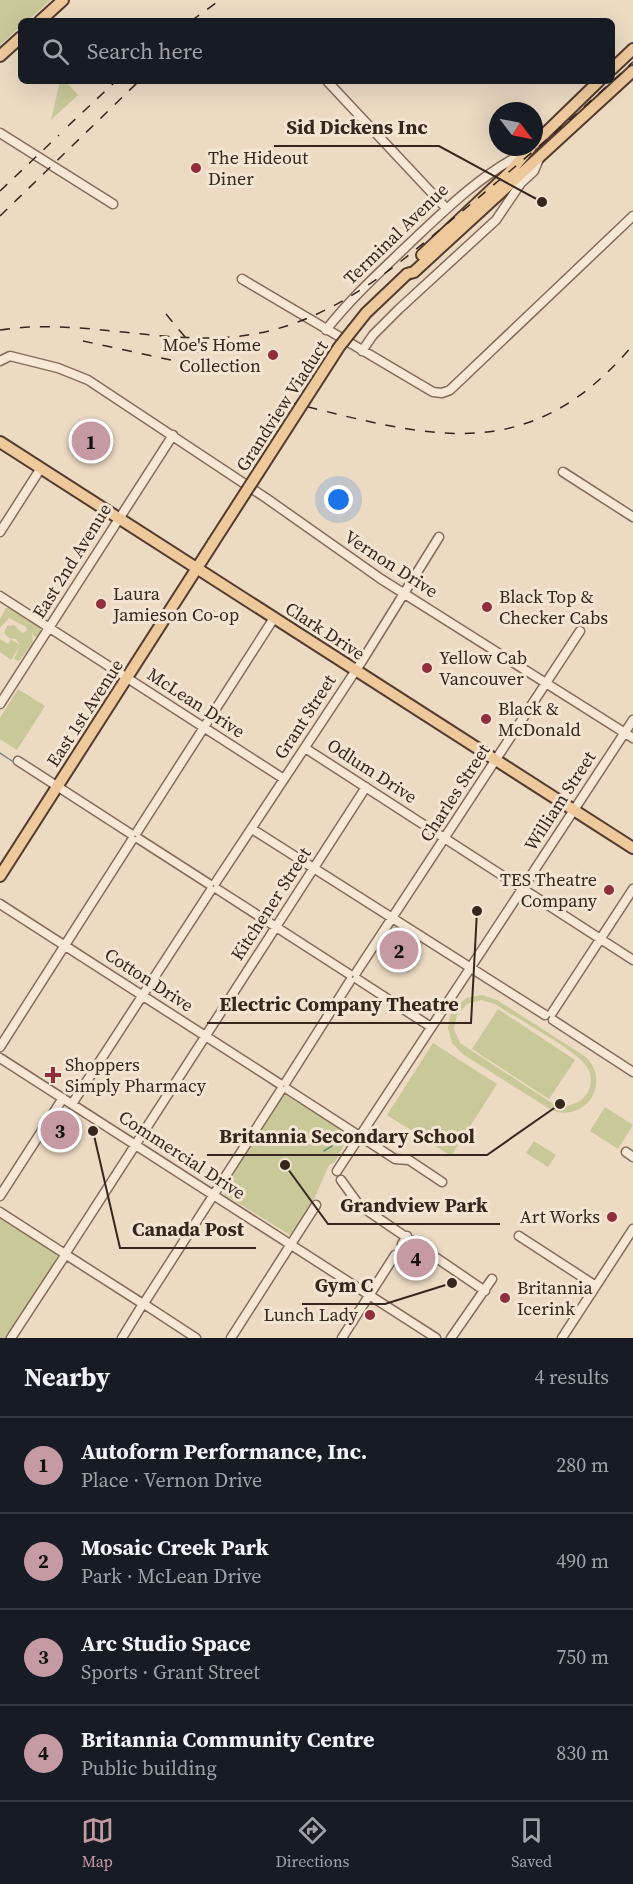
<!DOCTYPE html>
<html lang="en">
<head>
<meta charset="utf-8">
<style>
	:root { --surface:#171b24; --page:#242831; --text:#f1f3f6; --muted:#9ea1a6; --line:#363941; --accent:#c69aa3 }
	body { margin:0; font-family:"Source Serif 4",serif; background:var(--page); color:var(--text) }
	.compass { position:absolute; left:489px; top:102px; width:54px; height:54px; border-radius:50%; background:var(--surface); box-shadow:0 6px 24px #0002; rotate:122deg }
	.you { position:absolute; left:339px; top:500px; width:21px; height:21px; margin:-15px; border:4px solid #fff; border-radius:50%; background:#1a73e8; box-shadow:0 0 0 9px #1a73e833 }
	.badge { display:grid; place-items:center; width:39px; height:39px; border-radius:50%; background:var(--accent); color:#111; font-size:20px; font-weight:700 }
	.pin { position:absolute; translate:-50% -50%; border:3px solid #fff; box-shadow:0 2px 6px #0006 }
	.list { margin:0; padding:0; list-style:none }
	h2 { display:flex; justify-content:space-between; align-items:center; height:78px; margin:0; padding:0 24px; font-size:26px }
	h2 small { font-size:20px; font-weight:400; color:var(--muted) }
	.list li { display:grid; grid-template-columns:39px 1fr auto; gap:18px; align-items:center; box-sizing:border-box; height:96px; padding:0 24px; border-top:2px solid var(--line) }
	.list b { display:block; font-size:22px; white-space:nowrap }
	.list p { margin:0; font-size:20px; white-space:nowrap; color:var(--muted) }
	.list em { font-size:20px; font-style:normal; color:var(--muted) }
	.icon { flex:none; width:33px; height:33px; fill:none; stroke:currentColor; stroke-width:2; stroke-linecap:round; stroke-linejoin:round }
	.map { position:relative; flex:none; width:633px; height:1338px; overflow:hidden }
	.search { position:absolute; background:var(--surface); box-shadow:0 6px 24px #0002; left:18px; right:18px; top:18px; height:66px; display:flex; align-items:center; gap:15px; box-sizing:border-box; padding:0 21px; border-radius:9px; color:var(--muted); font-size:22px }
	.sheet { height:462px; background:var(--surface) }
	nav { display:flex; justify-content:space-around; align-items:center; box-sizing:border-box; height:84px; border-top:2px solid var(--line); background:var(--surface); font-size:16px; color:var(--muted) }
	nav a { display:grid; justify-items:center; gap:3px }
	nav .on { color:var(--accent) }
	.map>svg:first-child { display:block }
	.green { fill:#c9c898; fill-rule:evenodd }
	.lines { fill:none; stroke-linecap:round; stroke-linejoin:round }
	.stream { stroke:#6c8c80; stroke-width:1.5 }
	.minor-casing { stroke:#856b5b; stroke-width:11 }
	.major-casing { stroke:#533b2f; stroke-width:14 }
	.minor { stroke:#f7e8d6; stroke-width:8 }
	.major { stroke:#eec99c; stroke-width:10 }
	.rail { stroke:#36261e; stroke-width:1.5; stroke-dasharray:10 10; stroke-linecap:butt }
	.major-bridge-casing { stroke:#533b2f; stroke-width:14; stroke-linecap:butt }
	.major-bridge { stroke:#eec99c; stroke-width:10 }
	.poi-dot { fill:#912e3d; stroke:#f4e5d2; stroke-width:2 }
	.labels { text-anchor:middle; stroke-width:6; stroke-linejoin:round; paint-order:stroke }
	.poi-label { font-size:18px; fill:#36261e; stroke:#f4e5d2; text-anchor:start }
	.street-label { font-size:18px; fill:#36261e; stroke:#f4e5d2 }
	.leader { fill:none; stroke:#36261e; stroke-width:2 }
	.callout-dot { fill:#36261e; stroke:#f4e5d2; stroke-width:2 }
	.callout-label { font-size:20px; text-anchor:middle; font-weight:bold; fill:#36261e; stroke:#f4e5d2; stroke-width:6; stroke-linejoin:round; paint-order:stroke }
</style>
</head>
<body>
<div class="map">
<svg width="633" height="1338" viewBox="0 0 633 1338">
	<rect width="100%" height="100%" fill="#ecdac3"/>
	<path class="green" d="M 0,0 L 51,0 L 27,21 L 21,21 L 21,26 L 0,45 Z
		M 60,81 L 65,81 L 78,95 L 51,120 Z
		M 12,607 L 39,624 L 41,630 L 36,638 L 32,633 L 33,643 L 19,661 L 14,659 L 20,646 L 11,660 L 0,652 L 0,639 L 8,644 L 11,639 L 20,645 L 16,639 L 9,638 L 4,633 L 7,626 L 14,625 L 22,633 L 27,631 L 26,627 L 9,618 L 0,628 L 0,619 L 6,608 Z
		M 18,689 L 45,706 L 17,750 L 0,739 L 0,718 Z
		M 392,925 L 423,944 L 408,973 L 374,951 Z
		M 482,995 L 497,1000 L 586,1057 C 611,1083 587,1121 553,1111 L 464,1055 L 452,1043 L 448,1028 L 451,1012 L 466,998 ZM 481,1000 L 495,1004 C 516,1018 570,1047 584,1063 C 603,1085 580,1112 555,1105 L 460,1043 L 454,1029 L 457,1015 L 467,1004 Z
		M 498,1009 L 575,1060 L 549,1099 L 472,1049 Z
		M 433,1043 L 497,1084 L 451,1156 L 387,1115 Z
		M 284,1094 L 350,1134 L 335,1162 L 329,1165 L 311,1206 L 290,1235 L 225,1195 L 222,1190 Z
		M 605,1107 L 633,1125 L 618,1149 L 590,1131 Z
		M 534,1141 L 556,1155 L 548,1167 L 526,1153 Z
		M 0,1217 L 56,1253 L 57,1259 L 7,1338 L 0,1338 Z"/>
	<g class="lines">
		<path class="stream" d="M 0,753 L 12,761
			M 324,1151 L 332,1146"/>
		<g class="minor-casing">
			<path id="minor" d="M 327,81 L 445,207
				M 0,133 L 113,204
				M 242,279 L 433,392 L 442,393 L 450,390 L 633,216
				M 326,330 C 351,298 380,272 409,244 C 445,210 479,176 524,153
				M 362,351 L 373,335 L 399,309 L 496,220 L 521,183 L 534,171 L 539,159
				M 0,361 L 10,356 L 58,368 L 88,380 L 266,498 L 381,579 L 633,738
				M 563,472 L 633,517
				M 0,532 L 41,468
				M 0,596 L 284,779
				M 0,704 L 173,435
				M 305,748 L 633,960
				M 18,761 L 131,834
				M 252,829 L 545,1015
				M 137,832 L 274,618
				M 139,839 L 209,884
				M 216,882 L 362,661 L 439,537
				M 217,889 L 349,974
				M 0,904 L 280,1084
				M 356,973 L 580,631
				M 357,979 L 431,1027
				M 552,1013 L 633,889
				M 553,1020 L 633,1072
				M 0,1047 L 132,840
				M 0,1058 L 436,1338
				M 286,1082 L 350,981
				M 287,1089 L 395,1159 L 409,1160 L 442,1182
				M 72,1104 L 211,890
				M 626,1152 L 633,1157
				M 337,1171 L 633,720
				M 341,1180 L 359,1205 L 485,1291
				M 0,1196 L 63,1098
				M 0,1212 L 62,1252
				M 519,1236 L 596,1286
				M 402,1244 L 407,1236
				M 67,1251 L 366,787
				M 68,1256 L 140,1302
				M 146,1300 L 281,1090
				M 147,1306 L 196,1338
				M 11,1338 L 64,1257
				M 122,1338 L 141,1307
				M 231,1338 L 316,1205
				M 342,1338 L 395,1255
				M 451,1338 L 492,1279
				M 562,1338 L 633,1229"/>
		</g>
		<g class="major-casing">
			<path id="major" d="M 40,21 L 63,0
				M 0,56 L 21,37
				M 612,69 L 633,49
				M 534,144 L 599,81
				M 422,255 L 508,174 L 531,147
				M 407,274 L 414,272 L 633,71
				M 0,442 L 633,848
				M 0,876 L 213,543"/>
		</g>
		<use href="#minor" class="minor"/>
		<use href="#major" class="major"/>
		<path class="rail" d="M 191,21 L 220,0
			M 68,126 L 116,81
			M 0,191 L 59,135
			M 0,216 L 139,81
			M 166,314 L 195,349 L 211,364
			M 0,330 C 77,318 154,343 231,337 C 330,329 399,263 472,203 C 527,157 581,111 633,62
			M 83,341 L 180,362 L 211,373
			M 288,402 C 427,436 527,470 633,345"/>
		<g class="major-bridge-casing">
			<path id="major-bridge" d="M 213,543 L 339,347 L 366,313 L 407,274"/>
		</g>
		<use href="#major-bridge" class="major-bridge"/>
	</g>
	<g class="poi-dot">
		<circle cx="196" cy="168" r="6"/>
		<circle cx="273" cy="355" r="6"/>
		<circle cx="101" cy="604" r="6"/>
		<circle cx="487" cy="607" r="6"/>
		<circle cx="427" cy="668" r="6"/>
		<circle cx="486" cy="719" r="6"/>
		<circle cx="609" cy="890" r="6"/>
		<path d="M50 1066h6v6h6v6h-6v6h-6v-6h-6v-6h6z"/>
		<circle cx="612" cy="1217" r="6"/>
		<circle cx="505" cy="1298" r="6"/>
		<circle cx="370" cy="1315" r="6"/>
	</g>
	<g class="labels">
		<g class="poi-label">
			<text x="208" y="164">The Hideout<tspan x="208" dy="21">Diner</tspan></text>
			<text x="261" y="351" text-anchor="end">Moe's Home<tspan x="261" dy="21">Collection</tspan></text>
			<text x="113" y="600">Laura<tspan x="113" dy="21">Jamieson Co-op</tspan></text>
			<text x="499" y="603">Black Top &amp;<tspan x="499" dy="21">Checker Cabs</tspan></text>
			<text x="439" y="664">Yellow Cab<tspan x="439" dy="21">Vancouver</tspan></text>
			<text x="498" y="715">Black &amp;<tspan x="498" dy="21">McDonald</tspan></text>
			<text x="597" y="886" text-anchor="end">TES Theatre<tspan x="597" dy="21">Company</tspan></text>
			<text x="65" y="1071">Shoppers<tspan x="65" dy="21">Simply Pharmacy</tspan></text>
			<text x="600" y="1223" text-anchor="end">Art Works</text>
			<text x="517" y="1294">Britannia<tspan x="517" dy="21">Icerink</tspan></text>
			<text x="358" y="1321" text-anchor="end">Lunch Lady</text>
		</g>
		<g class="street-label">
			<text transform="translate(396 234) rotate(-44)" y="6">Terminal Avenue</text>
			<text transform="translate(282 406) rotate(-57)" y="6">Grandview Viaduct</text>
			<text transform="translate(72 561) rotate(-58)" y="6">East 2nd Avenue</text>
			<text transform="translate(391 564) rotate(33)" y="6">Vernon Drive</text>
			<text transform="translate(325 631) rotate(33)" y="6">Clark Drive</text>
			<text transform="translate(196 703) rotate(33)" y="6">McLean Drive</text>
			<text transform="translate(85 713) rotate(-57)" y="6">East 1st Avenue</text>
			<text transform="translate(305 717) rotate(-57)" y="6">Grant Street</text>
			<text transform="translate(372 771) rotate(33)" y="6">Odlum Drive</text>
			<text transform="translate(455 793) rotate(-57)" y="6">Charles Street</text>
			<text transform="translate(560 801) rotate(-57)" y="6">William Street</text>
			<text transform="translate(271 904) rotate(-57)" y="6">Kitchener Street</text>
			<text transform="translate(149 980) rotate(33)" y="6">Cotton Drive</text>
			<text transform="translate(182 1155) rotate(33)" y="6">Commercial Drive</text>
		</g>
	</g>
	<path class="leader" d="M542 202L439 146H274M477 911L471 1023H207M560 1104L487 1155H207M285 1165L328 1224H500M93 1131L120 1248H256M452 1283L385 1304H302"/>
	<g class="callout-dot">
		<circle cx="542" cy="202" r="6"/>
		<circle cx="477" cy="911" r="6"/>
		<circle cx="560" cy="1104" r="6"/>
		<circle cx="285" cy="1165" r="6"/>
		<circle cx="93" cy="1131" r="6"/>
		<circle cx="452" cy="1283" r="6"/>
	</g>
	<g class="callout-label">
		<text x="357" y="134">Sid Dickens Inc</text>
		<text x="339" y="1011">Electric Company Theatre</text>
		<text x="347" y="1143">Britannia Secondary School</text>
		<text x="414" y="1212">Grandview Park</text>
		<text x="188" y="1236">Canada Post</text>
		<text x="344" y="1292">Gym C</text>
	</g>
</svg>
<svg class="compass" viewBox="-18 -18 36 36"><path d="M0-13l5 13h-10z" fill="#e53935"/><path d="M0 13l5-13h-10z" fill="#9ea1a6"/></svg>
<div class="you"></div>
<div class="pin badge" style="left:91px;top:441px">1</div>
<div class="pin badge" style="left:399px;top:950px">2</div>
<div class="pin badge" style="left:60px;top:1130px">3</div>
<div class="pin badge" style="left:416px;top:1258px">4</div>
<div class="search"><svg class="icon" aria-label="search" viewBox="0 0 24 24"><circle cx="10" cy="10" r="6"/><path d="M15 15l6 6"/></svg>Search here</div>
</div>
<section class="sheet">
<h2>Nearby<small>4 results</small></h2>
<ul class="list">
<li><span class="badge">1</span><div><b>Autoform Performance, Inc.</b><p>Place · Vernon Drive</p></div><em>280 m</em></li>
<li><span class="badge">2</span><div><b>Mosaic Creek Park</b><p>Park · McLean Drive</p></div><em>490 m</em></li>
<li><span class="badge">3</span><div><b>Arc Studio Space</b><p>Sports · Grant Street</p></div><em>750 m</em></li>
<li><span class="badge">4</span><div><b>Britannia Community Centre</b><p>Public building</p></div><em>830 m</em></li>
</ul>
</section>
<nav>
<a class="on"><svg class="icon" aria-label="map" viewBox="0 0 24 24"><path d="M3 6l6-2 6 2 6-2v14l-6 2-6-2-6 2zM9 4v14M15 6v14"/></svg>Map</a>
<a><svg class="icon" aria-label="directions" viewBox="0 0 24 24"><path d="M12 3l9 9-9 9-9-9zM9 14v-3h6M13 9l2 2-2 2"/></svg>Directions</a>
<a><svg class="icon" aria-label="saved" viewBox="0 0 24 24"><path d="M7 4h10v16l-5-4-5 4z"/></svg>Saved</a>
</nav>
</body>
</html>
